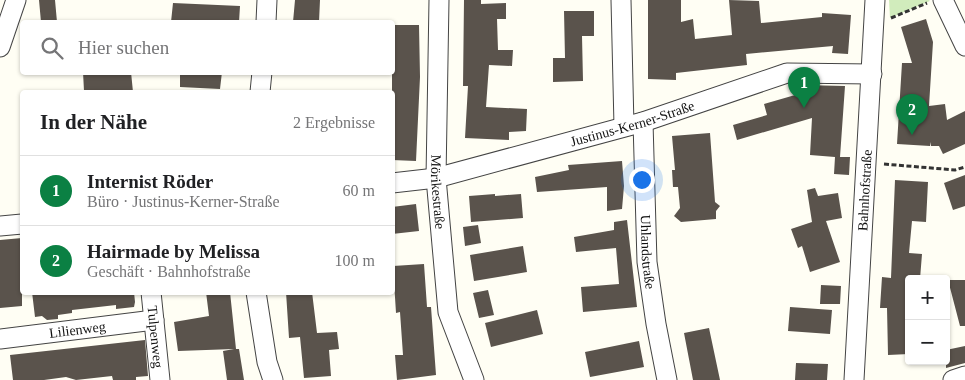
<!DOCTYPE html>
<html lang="de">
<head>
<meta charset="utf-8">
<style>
	:root { --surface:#fff; --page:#f6f6f6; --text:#202124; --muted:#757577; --line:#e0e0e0; --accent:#0b8043 }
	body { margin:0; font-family:Georgia,serif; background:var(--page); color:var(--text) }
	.controls { position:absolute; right:15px; bottom:15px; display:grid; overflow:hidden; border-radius:5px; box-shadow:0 1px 4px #0004 }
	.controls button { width:45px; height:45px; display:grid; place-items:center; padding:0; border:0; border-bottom:1px solid var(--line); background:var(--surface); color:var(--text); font:25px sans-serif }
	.you { position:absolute; left:641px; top:179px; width:18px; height:18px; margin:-12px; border:4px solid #fff; border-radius:50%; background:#1a73e8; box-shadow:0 0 0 8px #1a73e833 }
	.badge { display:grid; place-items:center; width:32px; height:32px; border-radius:50%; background:var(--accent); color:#fff; font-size:16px; font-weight:700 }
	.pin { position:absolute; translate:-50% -41px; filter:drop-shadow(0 1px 2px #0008) }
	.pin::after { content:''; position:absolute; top:26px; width:18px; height:15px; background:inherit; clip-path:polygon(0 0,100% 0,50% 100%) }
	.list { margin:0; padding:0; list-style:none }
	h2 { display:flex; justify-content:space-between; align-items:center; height:65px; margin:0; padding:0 20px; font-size:21px }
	h2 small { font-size:16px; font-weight:400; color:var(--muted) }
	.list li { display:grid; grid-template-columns:32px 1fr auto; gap:15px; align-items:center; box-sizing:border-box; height:70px; padding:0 20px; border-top:1px solid var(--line) }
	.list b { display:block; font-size:19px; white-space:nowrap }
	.list p { margin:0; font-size:16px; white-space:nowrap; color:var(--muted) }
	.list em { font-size:16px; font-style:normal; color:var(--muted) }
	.icon { flex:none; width:28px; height:28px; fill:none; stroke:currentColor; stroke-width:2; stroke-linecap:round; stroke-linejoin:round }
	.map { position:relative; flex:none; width:965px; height:380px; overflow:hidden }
	.search { position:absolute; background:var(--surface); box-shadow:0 1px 4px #0004; left:20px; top:20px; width:375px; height:55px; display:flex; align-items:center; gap:12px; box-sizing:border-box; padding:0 18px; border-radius:5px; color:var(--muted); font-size:19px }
	.panel { position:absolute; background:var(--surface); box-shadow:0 1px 4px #0004; left:20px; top:90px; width:375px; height:205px; border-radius:5px }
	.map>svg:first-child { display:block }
	.green { fill:#d1ecbc }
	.building { fill:#5a534c }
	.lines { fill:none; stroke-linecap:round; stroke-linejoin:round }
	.street-casing { stroke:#444; stroke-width:21 }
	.path { stroke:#333; stroke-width:3; stroke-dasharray:5 2.5; stroke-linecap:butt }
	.street { stroke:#fff; stroke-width:19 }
	.labels { text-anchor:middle; stroke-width:5; stroke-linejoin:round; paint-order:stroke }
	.street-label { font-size:14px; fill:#111; stroke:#fff }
</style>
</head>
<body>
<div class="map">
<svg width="965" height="380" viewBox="0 0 965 380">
	<rect width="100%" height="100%" fill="#fffef4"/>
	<path class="green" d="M 889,0 L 929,0 L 930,1 L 890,18 Z"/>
	<path class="building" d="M 39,0 L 55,0 L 57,22 L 41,22 Z
		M 295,0 L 320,0 L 319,22 L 293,22 Z
		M 464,0 L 481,0 L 481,4 L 506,3 L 506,19 L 497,19 L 498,50 L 513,50 L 512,66 L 489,65 L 486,107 L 527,109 L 526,131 L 509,132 L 509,140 L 465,138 L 468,86 L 463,86 Z
		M 648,0 L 681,0 L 681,22 L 693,19 L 695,39 L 732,35 L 729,0 L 759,1 L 761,23 L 822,17 L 822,13 L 851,15 L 848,54 L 832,53 L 833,46 L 746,54 L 747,65 L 676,73 L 676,80 L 648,79 Z
		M 173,3 L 240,6 L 239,22 L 171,22 Z
		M 564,11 L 594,11 L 594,36 L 582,36 L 583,81 L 553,82 L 553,58 L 565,58 Z
		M 926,19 L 933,42 L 929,106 L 945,104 L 947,120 L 965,111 L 965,144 L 943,154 L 939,146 L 931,146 L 930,142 L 930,146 L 897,144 L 902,63 L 912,63 L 901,27 Z
		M 392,25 L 419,25 L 420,77 L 416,161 L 392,160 Z
		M 83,72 L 131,72 L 133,92 L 87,92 L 84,91 Z
		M 180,72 L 222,72 L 220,89 L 180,87 Z
		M 802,85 L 845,86 L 840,157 L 850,157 L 849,175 L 834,174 L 835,157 L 810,155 L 812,118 L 737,140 L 733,125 L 767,115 L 764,104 L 802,93 Z
		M 710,133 L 715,202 L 720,206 L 716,211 L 716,219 L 681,222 L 674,216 L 680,208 L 678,187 L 673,187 L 672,170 L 675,170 L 672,136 Z
		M 622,161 L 624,186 L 622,209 L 607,211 L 607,187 L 537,192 L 535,177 L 569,170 L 568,165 Z
		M 965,175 L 965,206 L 953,210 L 944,183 Z
		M 895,180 L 928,182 L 926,222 L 912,221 L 909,253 L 922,254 L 920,279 L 909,279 L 909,354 L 888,355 L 887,308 L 880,308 L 882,277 L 891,278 Z
		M 815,188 L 818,196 L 838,193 L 842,218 L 826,221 L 840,262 L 810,272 L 802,246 L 798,248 L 791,229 L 812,222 L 807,190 Z
		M 495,194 L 495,196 L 521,194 L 523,218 L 471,222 L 469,196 Z
		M 416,204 L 419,231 L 392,234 L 392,207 Z
		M 627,220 L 637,307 L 583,312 L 581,287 L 619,284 L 616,248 L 576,252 L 574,237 L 614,230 L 614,222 Z
		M 478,225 L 481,243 L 465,246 L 463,227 Z
		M 22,238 L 22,306 L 0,308 L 0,240 Z
		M 523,246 L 527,272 L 474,281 L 470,255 Z
		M 424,264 L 427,307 L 431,307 L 436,375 L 397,380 L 395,355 L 403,355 L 400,312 L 396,313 L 393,266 Z
		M 948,280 L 965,280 L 965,326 L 960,326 Z
		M 821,285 L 841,286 L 840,304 L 820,304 Z
		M 488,290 L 494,315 L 479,318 L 473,293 Z
		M 32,292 L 134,292 L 135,302 L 134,307 L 116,309 L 116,305 L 72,310 L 72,313 L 58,315 L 58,319 L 47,320 L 42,316 L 35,317 Z
		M 206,292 L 230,292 L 236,349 L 239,349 L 244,380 L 227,380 L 223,351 L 234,349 L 178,351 L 174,322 L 209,316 Z
		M 286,292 L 312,292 L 317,333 L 337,332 L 339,349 L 329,350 L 331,376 L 304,378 L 300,337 L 289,338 Z
		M 790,307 L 832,310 L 830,334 L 788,331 Z
		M 537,310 L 543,334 L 491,347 L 485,323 Z
		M 709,328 L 720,380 L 693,380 L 684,333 Z
		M 145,340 L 148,376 L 136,377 L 136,380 L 113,380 L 112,376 L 76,380 L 66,377 L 44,380 L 13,380 L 10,355 Z
		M 639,341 L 644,367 L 590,377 L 585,352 Z
		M 965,346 L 965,363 L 946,368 L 946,350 Z
		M 796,363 L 828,364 L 827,380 L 795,380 Z"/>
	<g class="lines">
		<g class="street-casing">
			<g id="street">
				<path id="s1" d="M 439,0 L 436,178 L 448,312 L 474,380"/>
				<path d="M 621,0 L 624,126"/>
				<path d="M 943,0 L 965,46"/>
				<path d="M 266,22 L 267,0"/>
				<path d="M 0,47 L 16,0"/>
				<path d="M 260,92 L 262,72"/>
				<path id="s2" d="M 643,122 L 647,262 L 656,324 L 667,380"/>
				<path id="s3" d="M 392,183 L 436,178 L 643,122 L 787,73 L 872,74"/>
				<path d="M 0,226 L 22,224"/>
				<path id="s4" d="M 151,292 L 160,380"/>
				<path d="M 256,292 L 267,362 L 273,380"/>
				<path id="s5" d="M 0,339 L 154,320"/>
				<path id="s6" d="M 854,380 L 875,0"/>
				<path d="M 953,380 L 965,376"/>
			</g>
		</g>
		<path class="path" d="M 891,18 L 927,3
			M 884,164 L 955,170 L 965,167"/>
		<use href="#street" class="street"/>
	</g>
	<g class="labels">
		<g class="street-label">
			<text dy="5" stroke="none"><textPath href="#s3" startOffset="248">Justinus-Kerner-Straße</textPath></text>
			<text dy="5" stroke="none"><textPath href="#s6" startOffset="190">Bahnhofstraße</textPath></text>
			<text dy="5" stroke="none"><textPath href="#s1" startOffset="192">Mörikestraße</textPath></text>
			<text dy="5" stroke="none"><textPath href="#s2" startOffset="130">Uhlandstraße</textPath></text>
			<text dy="5" stroke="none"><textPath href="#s5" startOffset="78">Lilienweg</textPath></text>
			<text dy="5" stroke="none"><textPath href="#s4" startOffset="45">Tulpenweg</textPath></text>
		</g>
	</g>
</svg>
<div class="controls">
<button>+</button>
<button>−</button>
</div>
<div class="you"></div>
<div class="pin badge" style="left:804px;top:108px">1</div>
<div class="pin badge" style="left:912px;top:135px">2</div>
<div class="search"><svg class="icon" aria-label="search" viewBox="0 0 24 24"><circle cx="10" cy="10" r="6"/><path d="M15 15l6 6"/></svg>Hier suchen</div>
<section class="panel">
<h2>In der Nähe<small>2 Ergebnisse</small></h2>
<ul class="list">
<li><span class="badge">1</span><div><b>Internist Röder</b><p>Büro · Justinus-Kerner-Straße</p></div><em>60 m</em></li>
<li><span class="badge">2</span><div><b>Hairmade by Melissa</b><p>Geschäft · Bahnhofstraße</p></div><em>100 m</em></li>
</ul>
</section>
</div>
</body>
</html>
